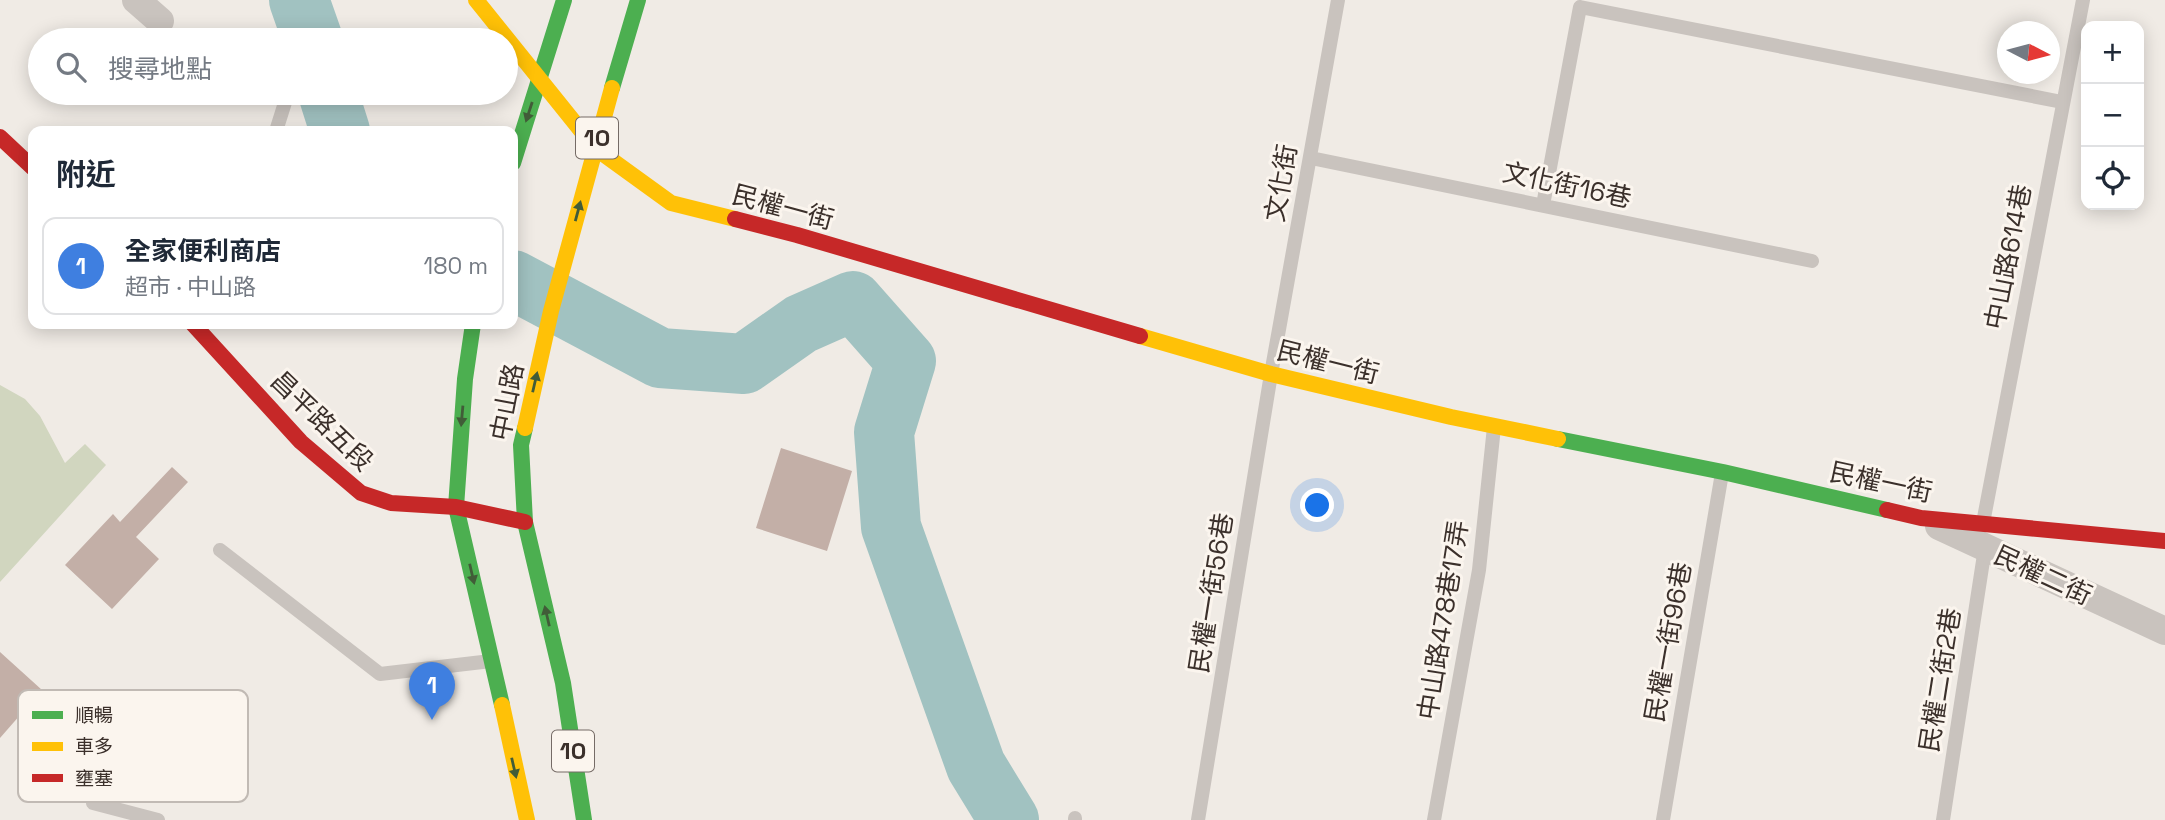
<!DOCTYPE html>
<html lang="zh-TW">
<head>
<meta charset="utf-8">
<style>
	:root { --surface:#fff; --page:#f2f2f3; --text:#1f2937; --muted:#747a83; --line:#e0e1e3; --accent:#7c3aed }
	body { margin:0; font-family:"Space Grotesk","Noto Sans TC",sans-serif; background:var(--page); color:var(--text) }
	.controls { position:absolute; right:21px; top:21px; display:grid; overflow:hidden; border-radius:14px; box-shadow:0 4px 18px #0003 }
	.controls button { width:63px; height:63px; display:grid; place-items:center; padding:0; border:0; border-bottom:2px solid var(--line); background:var(--surface); color:var(--text); font:35px sans-serif }
	.compass { position:absolute; left:1997px; top:21px; width:63px; height:63px; border-radius:50%; background:var(--surface); box-shadow:0 4px 18px #0003; rotate:96deg }
	.you { position:absolute; left:1318px; top:506px; width:24px; height:24px; margin:-18px; border:5px solid #fff; border-radius:50%; background:#1a73e8; box-shadow:0 0 0 10px #1a73e833 }
	.badge { display:grid; place-items:center; width:46px; height:46px; border-radius:50%; background:var(--accent); color:#fff; font-size:23px; font-weight:700 }
	.pin { position:absolute; translate:-50% -58px; filter:drop-shadow(0 2px 4px #0008) }
	.pin::after { content:''; position:absolute; top:37px; width:24px; height:21px; background:inherit; clip-path:polygon(0 0,100% 0,50% 100%) }
	.list { margin:0; padding:0; list-style:none }
	h2 { display:flex; justify-content:space-between; align-items:center; height:91px; margin:0; padding:0 28px; font-size:30px }
	h2 small { font-size:23px; font-weight:400; color:var(--muted) }
	.list li { display:grid; grid-template-columns:46px 1fr auto; gap:21px; align-items:center; box-sizing:border-box; height:98px; margin:0 14px 14px; padding:0 14px; border:2px solid var(--line); border-radius:14px }
	.list b { display:block; font-size:26px; white-space:nowrap }
	.list p { margin:0; font-size:23px; white-space:nowrap; color:var(--muted) }
	.list em { font-size:23px; font-style:normal; color:var(--muted) }
	.icon { flex:none; width:38px; height:38px; fill:none; stroke:currentColor; stroke-width:2; stroke-linecap:round; stroke-linejoin:round }
	.map { position:relative; flex:none; width:2165px; height:820px; overflow:hidden }
	.search { position:absolute; background:var(--surface); box-shadow:0 4px 18px #0003; left:28px; top:28px; width:490px; height:77px; display:flex; align-items:center; gap:18px; box-sizing:border-box; padding:0 24px; border-radius:38px; color:var(--muted); font-size:26px }
	.panel { position:absolute; background:var(--surface); box-shadow:0 4px 18px #0003; left:28px; top:126px; width:490px; height:203px; border-radius:14px }
	.map>svg:first-child { display:block }
	.green { fill:#d1d6bf }
	.lines { fill:none; stroke-linecap:round; stroke-linejoin:round }
	.river { stroke:#a1c2c1; stroke-width:60 }
	.building { fill:#c3afa7 }
	.lane { stroke:#c9c3be; stroke-width:14 }
	.street { stroke:#c9c3be; stroke-width:28 }
	.fast { stroke:#4caf50; stroke-width:16 }
	.slow { stroke:#ffc107; stroke-width:16 }
	.jam { stroke:#c62828; stroke-width:16 }
	.oneway { fill:#415c38 }
	.labels { text-anchor:middle; stroke-width:6; stroke-linejoin:round; paint-order:stroke }
	.shield { fill:#fbf5ee; stroke:#756b66; stroke-width:2 }
	.shield-label { font-size:24px; font-weight:bold; fill:#3b302b }
	.street-label { font-size:26px; fill:#3b302b; stroke:#fbf5ee }
	.key { fill:#fbf5ee; stroke:#c1bab4; stroke-width:2 }
	.key-label { font-size:19px; fill:#3b302b }
</style>
</head>
<body>
<div class="map">
<svg width="2165" height="820" viewBox="0 0 2165 820">
	<rect width="100%" height="100%" fill="#f0ebe5"/>
	<path class="green" d="M 0,385 L 25,399 L 40,416 L 65,463 L 85,444 L 106,465 L 0,582 Z"/>
	<g class="lines">
		<path class="river" d="M 299,0 L 313,40
			M 328,93 L 340,131
			M 513,280 L 660,358 L 744,364 L 801,324 L 853,301 L 906,361 L 884,432 L 891,527 L 976,766 L 1009,820"/>
	</g>
	<path class="building" d="M 781,448 L 852,471 L 827,551 L 756,528 Z
		M 172,467 L 188,482 L 136,537 L 159,559 L 112,609 L 65,565 L 113,514 L 120,522 Z
		M 0,652 L 42,690 L 0,738 Z"/>
	<g class="lines">
		<path class="lane" d="M 276,131 L 288,93
			M 1311,158 L 1812,261
			M 1543,205 L 1580,7 L 2062,102
			M 1983,523 L 2083,0
			M 220,550 L 380,674 L 491,661
			M 93,803 L 158,820
			M 1075,820 L 1075,818
			M 1198,820 L 1271,374 L 1338,0
			M 1434,820 L 1479,570 L 1494,427
			M 1663,820 L 1722,473
			M 1943,820 L 1985,548"/>
		<path class="street" d="M 136,0 L 160,21
			M 1939,526 L 2165,631"/>
		<path class="fast" d="M 612,88 L 638,0
			M 513,163 L 564,0
			M 473,324 L 465,379 L 456,507 L 502,705
			M 525,428 L 521,445 L 525,522 L 563,683 L 584,820
			M 1558,439 L 1723,472 L 1887,510"/>
		<path class="slow" d="M 476,0 L 595,148 L 671,203 L 735,219
			M 1140,336 L 1271,374 L 1451,417 L 1558,439
			M 525,428 L 551,311 L 612,88
			M 502,705 L 527,820"/>
		<path class="jam" d="M 0,137 L 33,168
			M 735,219 L 797,235 L 1140,336
			M 193,324 L 301,442 L 361,493 L 391,503 L 456,507 L 525,522
			M 1887,510 L 1921,518 L 2165,541"/>
	</g>
	<defs><path id="oneway-solid" d="M-6-.8H1V-3.2L6.5 0L1 3.2V.8H-6Z" transform="scale(1.75)"/></defs>
	<g class="oneway">
		<use href="#oneway-solid" transform="translate(529 112) rotate(108)"/>
		<use href="#oneway-solid" transform="translate(578 211) rotate(-75)"/>
		<use href="#oneway-solid" transform="translate(535 382) rotate(-77)"/>
		<use href="#oneway-solid" transform="translate(462 416) rotate(95)"/>
		<use href="#oneway-solid" transform="translate(472 574) rotate(77)"/>
		<use href="#oneway-solid" transform="translate(547 616) rotate(-103)"/>
		<use href="#oneway-solid" transform="translate(514 768) rotate(77)"/>
	</g>
	<g class="labels">
		<g class="shield">
			<rect x="576" y="117.5" width="42" height="41" rx="5"/>
			<rect x="552" y="730.5" width="42" height="41" rx="5"/>
		</g>
		<g class="shield-label">
			<text x="597" y="146">10</text>
			<text x="573" y="759">10</text>
		</g>
		<g class="street-label">
			<text transform="translate(1281 183) rotate(-80)" y="9">文化街</text>
			<text transform="translate(1567 185) rotate(12)" y="9">文化街16巷</text>
			<text transform="translate(783 207) rotate(15)" y="9">民權一街</text>
			<text transform="translate(2008 257) rotate(-79)" y="9">中山路614巷</text>
			<text transform="translate(1328 362) rotate(14)" y="9">民權一街</text>
			<text transform="translate(507 402) rotate(-79)" y="9">中山路</text>
			<text transform="translate(322 421) rotate(44)" y="9">昌平路五段</text>
			<text transform="translate(1881 482) rotate(12)" y="9">民權一街</text>
			<text transform="translate(2043 575) rotate(25)" y="9">民權二街</text>
			<text transform="translate(1211 593) rotate(-81)" y="9">民權一街56巷</text>
			<text transform="translate(1443 620) rotate(-81)" y="9">中山路478巷17弄</text>
			<text transform="translate(1668 642) rotate(-80)" y="9">民權一街96巷</text>
			<text transform="translate(1940 680) rotate(-81)" y="9">民權二街2巷</text>
		</g>
	</g>
	<rect x="18" y="690" width="230" height="112" rx="10" class="key"/>
	<rect x="32" y="711" width="31" height="8" fill="#4caf50"/>
	<rect x="32" y="742" width="31" height="9" fill="#ffc107"/>
	<rect x="32" y="774" width="31" height="8" fill="#c62828"/>
	<g class="key-label">
		<text x="75" y="722">順暢</text>
		<text x="75" y="753">車多</text>
		<text x="75" y="785">壅塞</text>
	</g>
</svg>
<div class="controls">
<button>+</button>
<button>−</button>
<button><svg class="icon" aria-label="locate" viewBox="0 0 24 24"><circle cx="12" cy="12" r="6"/><path d="M12 2v4M12 18v4M2 12h4M18 12h4"/></svg></button>
</div>
<svg class="compass" viewBox="-18 -18 36 36"><path d="M0-13l5 13h-10z" fill="#e53935"/><path d="M0 13l5-13h-10z" fill="#747a83"/></svg>
<div class="you"></div>
<div class="pin badge" style="left:432px;top:720px;background:#3f7fe0">1</div>
<div class="search"><svg class="icon" aria-label="search" viewBox="0 0 24 24"><circle cx="10" cy="10" r="6"/><path d="M15 15l6 6"/></svg>搜尋地點</div>
<section class="panel">
<h2>附近<small></small></h2>
<ul class="list">
<li><span class="badge" style="background:#3f7fe0">1</span><div><b>全家便利商店</b><p>超市 · 中山路</p></div><em>180 m</em></li>
</ul>
</section>
</div>
</body>
</html>
